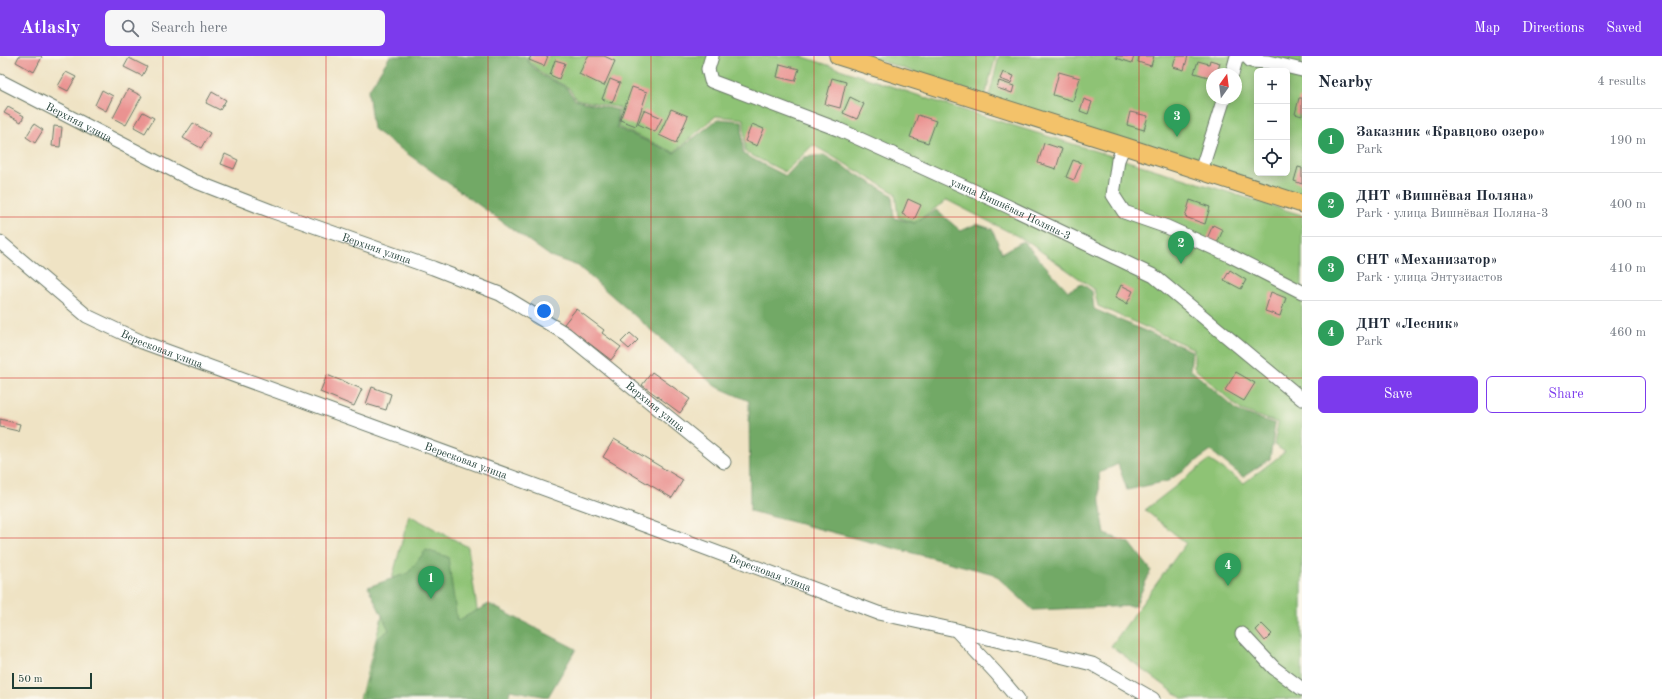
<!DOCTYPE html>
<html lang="en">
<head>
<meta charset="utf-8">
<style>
	:root { --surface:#fff; --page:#f6f6f7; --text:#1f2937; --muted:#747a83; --line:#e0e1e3; --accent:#7c3aed }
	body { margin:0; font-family:"Old Standard TT",serif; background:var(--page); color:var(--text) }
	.controls { position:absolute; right:12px; top:12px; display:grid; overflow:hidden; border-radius:6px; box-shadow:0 2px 10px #0003 }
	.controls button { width:36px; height:36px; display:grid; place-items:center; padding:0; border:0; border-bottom:1px solid var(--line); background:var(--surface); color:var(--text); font:20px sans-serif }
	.compass { position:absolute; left:1206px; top:12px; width:36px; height:36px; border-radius:50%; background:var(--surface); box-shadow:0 2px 10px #0003; rotate:14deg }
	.scale { position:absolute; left:12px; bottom:10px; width:80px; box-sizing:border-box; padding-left:4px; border:2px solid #1f3d34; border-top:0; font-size:11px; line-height:14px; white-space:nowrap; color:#1f3d34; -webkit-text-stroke:3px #fbf7ec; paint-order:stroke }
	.you { position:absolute; left:544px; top:255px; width:14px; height:14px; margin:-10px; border:3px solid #fff; border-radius:50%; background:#1a73e8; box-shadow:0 0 0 6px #1a73e833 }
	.badge { display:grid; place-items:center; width:26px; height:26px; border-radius:50%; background:var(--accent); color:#fff; font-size:13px; font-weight:700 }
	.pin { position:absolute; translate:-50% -33px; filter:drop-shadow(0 1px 2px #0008) }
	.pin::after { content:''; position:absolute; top:21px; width:14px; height:12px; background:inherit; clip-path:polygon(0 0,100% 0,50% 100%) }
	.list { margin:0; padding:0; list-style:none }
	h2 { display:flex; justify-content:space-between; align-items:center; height:52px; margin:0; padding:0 16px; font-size:17px }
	h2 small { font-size:13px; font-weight:400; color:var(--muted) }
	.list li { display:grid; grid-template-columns:26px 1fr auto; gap:12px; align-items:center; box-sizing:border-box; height:64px; padding:0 16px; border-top:1px solid var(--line) }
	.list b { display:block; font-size:15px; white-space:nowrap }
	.list p { margin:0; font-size:13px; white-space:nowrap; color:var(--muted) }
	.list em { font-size:13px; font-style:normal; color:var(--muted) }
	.actions { display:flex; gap:8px; padding:12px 16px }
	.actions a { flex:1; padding:9px 0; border:1px solid var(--accent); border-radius:6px; text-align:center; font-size:14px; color:var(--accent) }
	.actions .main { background:var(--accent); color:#fff }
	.icon { flex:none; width:22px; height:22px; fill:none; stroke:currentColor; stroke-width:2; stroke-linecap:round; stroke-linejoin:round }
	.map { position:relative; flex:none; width:1302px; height:643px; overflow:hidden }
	header { display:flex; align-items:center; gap:24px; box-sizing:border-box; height:56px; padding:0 20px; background:var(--accent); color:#fff }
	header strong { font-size:19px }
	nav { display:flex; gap:22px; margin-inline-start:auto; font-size:14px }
	.search { width:280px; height:36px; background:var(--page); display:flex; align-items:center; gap:10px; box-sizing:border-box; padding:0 14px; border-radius:6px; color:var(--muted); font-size:15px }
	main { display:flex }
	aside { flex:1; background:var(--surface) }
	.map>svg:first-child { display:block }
	.green { fill:#8ec375; stroke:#568054; fill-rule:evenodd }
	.forest { fill:#72a966; stroke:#48734d }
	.building { fill:#ea9391 }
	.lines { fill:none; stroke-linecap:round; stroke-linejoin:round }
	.minor-casing { stroke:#687766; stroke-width:15 }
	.major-casing { stroke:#687766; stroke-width:19 }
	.minor { stroke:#fff; stroke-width:13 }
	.major { stroke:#f3c26a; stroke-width:17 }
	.grid { fill:none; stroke:#d62828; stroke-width:1; stroke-opacity:0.55 }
	.labels { text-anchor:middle; stroke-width:3; stroke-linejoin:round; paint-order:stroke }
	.street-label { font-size:11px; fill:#1f3d34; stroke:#fbf7ec }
</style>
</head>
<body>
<header>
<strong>Atlasly</strong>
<div class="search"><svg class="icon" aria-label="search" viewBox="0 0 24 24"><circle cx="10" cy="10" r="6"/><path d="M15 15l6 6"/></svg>Search here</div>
<nav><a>Map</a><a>Directions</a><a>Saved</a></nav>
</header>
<main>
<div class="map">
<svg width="1302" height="643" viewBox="0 0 1302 643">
	<rect width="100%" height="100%" fill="#fbf7ec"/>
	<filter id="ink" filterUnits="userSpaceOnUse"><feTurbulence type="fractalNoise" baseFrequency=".025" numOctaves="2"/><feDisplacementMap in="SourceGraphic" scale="8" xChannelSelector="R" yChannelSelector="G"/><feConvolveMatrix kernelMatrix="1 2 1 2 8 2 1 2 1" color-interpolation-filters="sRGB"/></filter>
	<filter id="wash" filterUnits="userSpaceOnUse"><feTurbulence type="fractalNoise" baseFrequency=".012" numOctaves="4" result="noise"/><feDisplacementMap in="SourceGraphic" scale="16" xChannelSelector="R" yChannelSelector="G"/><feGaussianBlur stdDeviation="0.9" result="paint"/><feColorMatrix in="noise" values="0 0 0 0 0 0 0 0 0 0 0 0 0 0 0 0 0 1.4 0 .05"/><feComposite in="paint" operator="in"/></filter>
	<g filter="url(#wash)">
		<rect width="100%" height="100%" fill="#efe3c4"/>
		<path class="green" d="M 527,0 L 801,0 L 950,50 L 1302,159 L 1302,643 L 1183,643 L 1111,590 L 1186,487 L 1145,454 L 1209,404 L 1244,427 L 1285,396 L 1274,389 L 1278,367 L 1241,354 L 1194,312 L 1194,293 L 1098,250 L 1094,233 L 1025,184 L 947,144 L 914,167 L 898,161 L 895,137 L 813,89 L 785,116 L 745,96 L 744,63 L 716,60 L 674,96 L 618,71 L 620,52 L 576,43 L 569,32 L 544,19 L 529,6 Z
			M 866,0 L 996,0 L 985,40 Z
			M 999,0 L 1302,0 L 1302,149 L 988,45 ZM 1257,15 L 1287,15 L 1287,117 L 1257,117 ZM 1212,18 L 1236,18 L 1236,42 L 1212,42 Z
			M 409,459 L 468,491 L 490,643 L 360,643 Z"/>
		<path class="forest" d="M 390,0 L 525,0 L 529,7 L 543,20 L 567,32 L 575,44 L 618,54 L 617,72 L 674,97 L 718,63 L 742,65 L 743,98 L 786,120 L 804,101 L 824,99 L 892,139 L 894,162 L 914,167 L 936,154 L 961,175 L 976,168 L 992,173 L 1002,197 L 1023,185 L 1068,235 L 1082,228 L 1092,235 L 1094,253 L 1192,295 L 1190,313 L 1238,355 L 1275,368 L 1270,403 L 1243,421 L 1211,395 L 1168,425 L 1127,434 L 1118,408 L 1099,417 L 1100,447 L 1105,478 L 1130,487 L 1151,514 L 1135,550 L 1033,554 L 994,518 L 750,455 L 749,345 L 715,330 L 578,210 L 550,200 L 373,73 L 368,35 Z
			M 426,494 L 448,501 L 457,565 L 489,548 L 576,593 L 548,641 L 510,634 L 508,643 L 363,643 L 378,582 L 389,574 L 368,531 L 408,517 Z"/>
		<g id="blocks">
			<path class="building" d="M 19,0 L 41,0 L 42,1 L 34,16 L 16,6 Z
				M 531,0 L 548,0 L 544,10 L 529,4 Z
				M 588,0 L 604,0 L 615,5 L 604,30 L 579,18 Z
				M 1116,0 L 1134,0 L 1132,7 L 1116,2 Z
				M 1139,0 L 1154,0 L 1151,10 L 1138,6 Z
				M 1176,0 L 1188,0 L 1184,14 L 1173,11 Z
				M 129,2 L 147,11 L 142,20 L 124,11 Z
				M 555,4 L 565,7 L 559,23 L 550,19 Z
				M 1210,4 L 1220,7 L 1217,18 L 1212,18 L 1212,22 L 1194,17 L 1198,5 L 1209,8 Z
				M 780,8 L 799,13 L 795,25 L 777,21 Z
				M 66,16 L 76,21 L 68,35 L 58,30 Z
				M 1003,16 L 1014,20 L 1011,27 L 1000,23 Z
				M 1059,16 L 1080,22 L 1073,45 L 1053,39 Z
				M 832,22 L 846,26 L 840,52 L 825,48 Z
				M 610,23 L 620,27 L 612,47 L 602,43 Z
				M 999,25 L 1014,30 L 1012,37 L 997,32 Z
				M 632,31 L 647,36 L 636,70 L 620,64 Z
				M 128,33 L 142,40 L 126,69 L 113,62 Z
				M 102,34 L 113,40 L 106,55 L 95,49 Z
				M 212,36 L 226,44 L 220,54 L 206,47 Z
				M 850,41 L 864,48 L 857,63 L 843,57 Z
				M 1299,42 L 1302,42 L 1302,60 L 1295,58 Z
				M 1084,43 L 1092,46 L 1088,58 L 1080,55 Z
				M 8,51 L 24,60 L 21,66 L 4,57 Z
				M 671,53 L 688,60 L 676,87 L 659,79 Z
				M 644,54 L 662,62 L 655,76 L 638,68 Z
				M 143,56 L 154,62 L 145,77 L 134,71 Z
				M 1130,56 L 1148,60 L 1144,74 L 1127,69 Z
				M 918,59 L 936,65 L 928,87 L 910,81 Z
				M 193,67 L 210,77 L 201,92 L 183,82 Z
				M 34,68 L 43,74 L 35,87 L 26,81 Z
				M 752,68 L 764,73 L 757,90 L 745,85 Z
				M 54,70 L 62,71 L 60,91 L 52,90 Z
				M 1044,87 L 1062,93 L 1056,113 L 1038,107 Z
				M 225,98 L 238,104 L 234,113 L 221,108 Z
				M 1073,104 L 1081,107 L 1074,124 L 1066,121 Z
				M 1298,111 L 1302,112 L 1302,128 L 1294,125 Z
				M 908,143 L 921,149 L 914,164 L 902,158 Z
				M 1190,144 L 1210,151 L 1205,168 L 1185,161 Z
				M 1213,169 L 1223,174 L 1215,192 L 1205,187 Z
				M 1230,214 L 1246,224 L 1241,233 L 1224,224 Z
				M 1121,229 L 1133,235 L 1127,248 L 1115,242 Z
				M 1271,236 L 1286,242 L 1280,260 L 1265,255 Z
				M 576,253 L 604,274 L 602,277 L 621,291 L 611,304 L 564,268 Z
				M 630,277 L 638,284 L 629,293 L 621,286 Z
				M 652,316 L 690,343 L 680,357 L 642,329 Z
				M 1236,316 L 1255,327 L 1244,345 L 1225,334 Z
				M 327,319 L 362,333 L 354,350 L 320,336 Z
				M 372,331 L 391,338 L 386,354 L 366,348 Z
				M 0,363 L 20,368 L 18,375 L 0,371 Z
				M 614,383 L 683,424 L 672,442 L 603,401 Z
				M 1262,568 L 1272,578 L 1265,585 L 1256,574 Z"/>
		</g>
	</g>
	<g filter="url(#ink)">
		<use href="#blocks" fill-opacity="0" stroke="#687766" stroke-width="1"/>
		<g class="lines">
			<g class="minor-casing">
				<g id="minor">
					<path id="s1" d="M 712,0 L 708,13 L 711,25 L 840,74 L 1007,150 L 1154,220 L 1302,343"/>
					<path d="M 1246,0 L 1251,5 L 1268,6 L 1302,14"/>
					<path d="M 1232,18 L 1237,0"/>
					<path id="s2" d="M 0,25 L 194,125 L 271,155 L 433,212 L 500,238 L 566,278 L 724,406"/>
					<path d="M 1124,90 L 1118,104 L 1113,139 L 1124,156 L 1167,171 L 1229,199 L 1302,236"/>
					<path d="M 1201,115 L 1224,42"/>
					<path id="s3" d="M 0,186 L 87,260 L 142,286 L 649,471 L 878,557 L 956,574 L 1092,608 L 1153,643"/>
					<path d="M 956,574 L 996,617 L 1018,643"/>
					<path d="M 1242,578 L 1274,612 L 1302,633"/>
				</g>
			</g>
			<g class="major-casing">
				<path id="major" d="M 838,0 L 1124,90 L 1302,148"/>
			</g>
			<use href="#minor" class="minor"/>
			<use href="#major" class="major"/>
		</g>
	</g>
	<path class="grid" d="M 163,0 L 163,643M 326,0 L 326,643M 488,0 L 488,643M 651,0 L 651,643M 814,0 L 814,643M 976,0 L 976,643M 1139,0 L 1139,643M 0,161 L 1302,161M 0,322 L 1302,322M 0,482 L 1302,482"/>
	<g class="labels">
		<g class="street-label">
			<text dy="4" stroke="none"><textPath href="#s2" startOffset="89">Верхняя улица</textPath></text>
			<text dy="4" stroke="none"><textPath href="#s1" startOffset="352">улица Вишнёвая Поляна-3</textPath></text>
			<text dy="4" stroke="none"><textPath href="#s2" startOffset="413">Верхняя улица</textPath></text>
			<text dy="4" stroke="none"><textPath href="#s3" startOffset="196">Вересковая улица</textPath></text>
			<text dy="4" stroke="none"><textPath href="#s2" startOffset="737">Верхняя улица</textPath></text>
			<text dy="4" stroke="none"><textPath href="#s3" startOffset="520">Вересковая улица</textPath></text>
			<text dy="4" stroke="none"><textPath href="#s3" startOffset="844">Вересковая улица</textPath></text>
		</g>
	</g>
</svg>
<div class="controls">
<button>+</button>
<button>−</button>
<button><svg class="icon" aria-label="locate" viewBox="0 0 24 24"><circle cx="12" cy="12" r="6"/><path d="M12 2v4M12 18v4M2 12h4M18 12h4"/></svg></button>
</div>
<svg class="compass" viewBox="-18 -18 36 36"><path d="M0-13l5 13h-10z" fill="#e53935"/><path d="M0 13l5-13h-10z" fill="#747a83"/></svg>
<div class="scale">50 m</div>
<div class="you"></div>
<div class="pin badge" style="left:431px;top:543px;background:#2e9e5b">1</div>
<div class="pin badge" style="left:1181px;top:208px;background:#2e9e5b">2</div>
<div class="pin badge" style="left:1177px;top:81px;background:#2e9e5b">3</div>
<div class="pin badge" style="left:1228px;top:530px;background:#2e9e5b">4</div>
</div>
<aside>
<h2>Nearby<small>4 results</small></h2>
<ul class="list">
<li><span class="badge" style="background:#2e9e5b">1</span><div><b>Заказник «Кравцово озеро»</b><p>Park</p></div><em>190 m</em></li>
<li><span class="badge" style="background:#2e9e5b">2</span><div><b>ДНТ «Вишнёвая Поляна»</b><p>Park · улица Вишнёвая Поляна-3</p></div><em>400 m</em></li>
<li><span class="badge" style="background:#2e9e5b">3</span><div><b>СНТ «Механизатор»</b><p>Park · улица Энтузиастов</p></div><em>410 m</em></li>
<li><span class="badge" style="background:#2e9e5b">4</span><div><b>ДНТ «Лесник»</b><p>Park</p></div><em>460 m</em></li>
</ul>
<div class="actions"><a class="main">Save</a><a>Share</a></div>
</aside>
</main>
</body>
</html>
